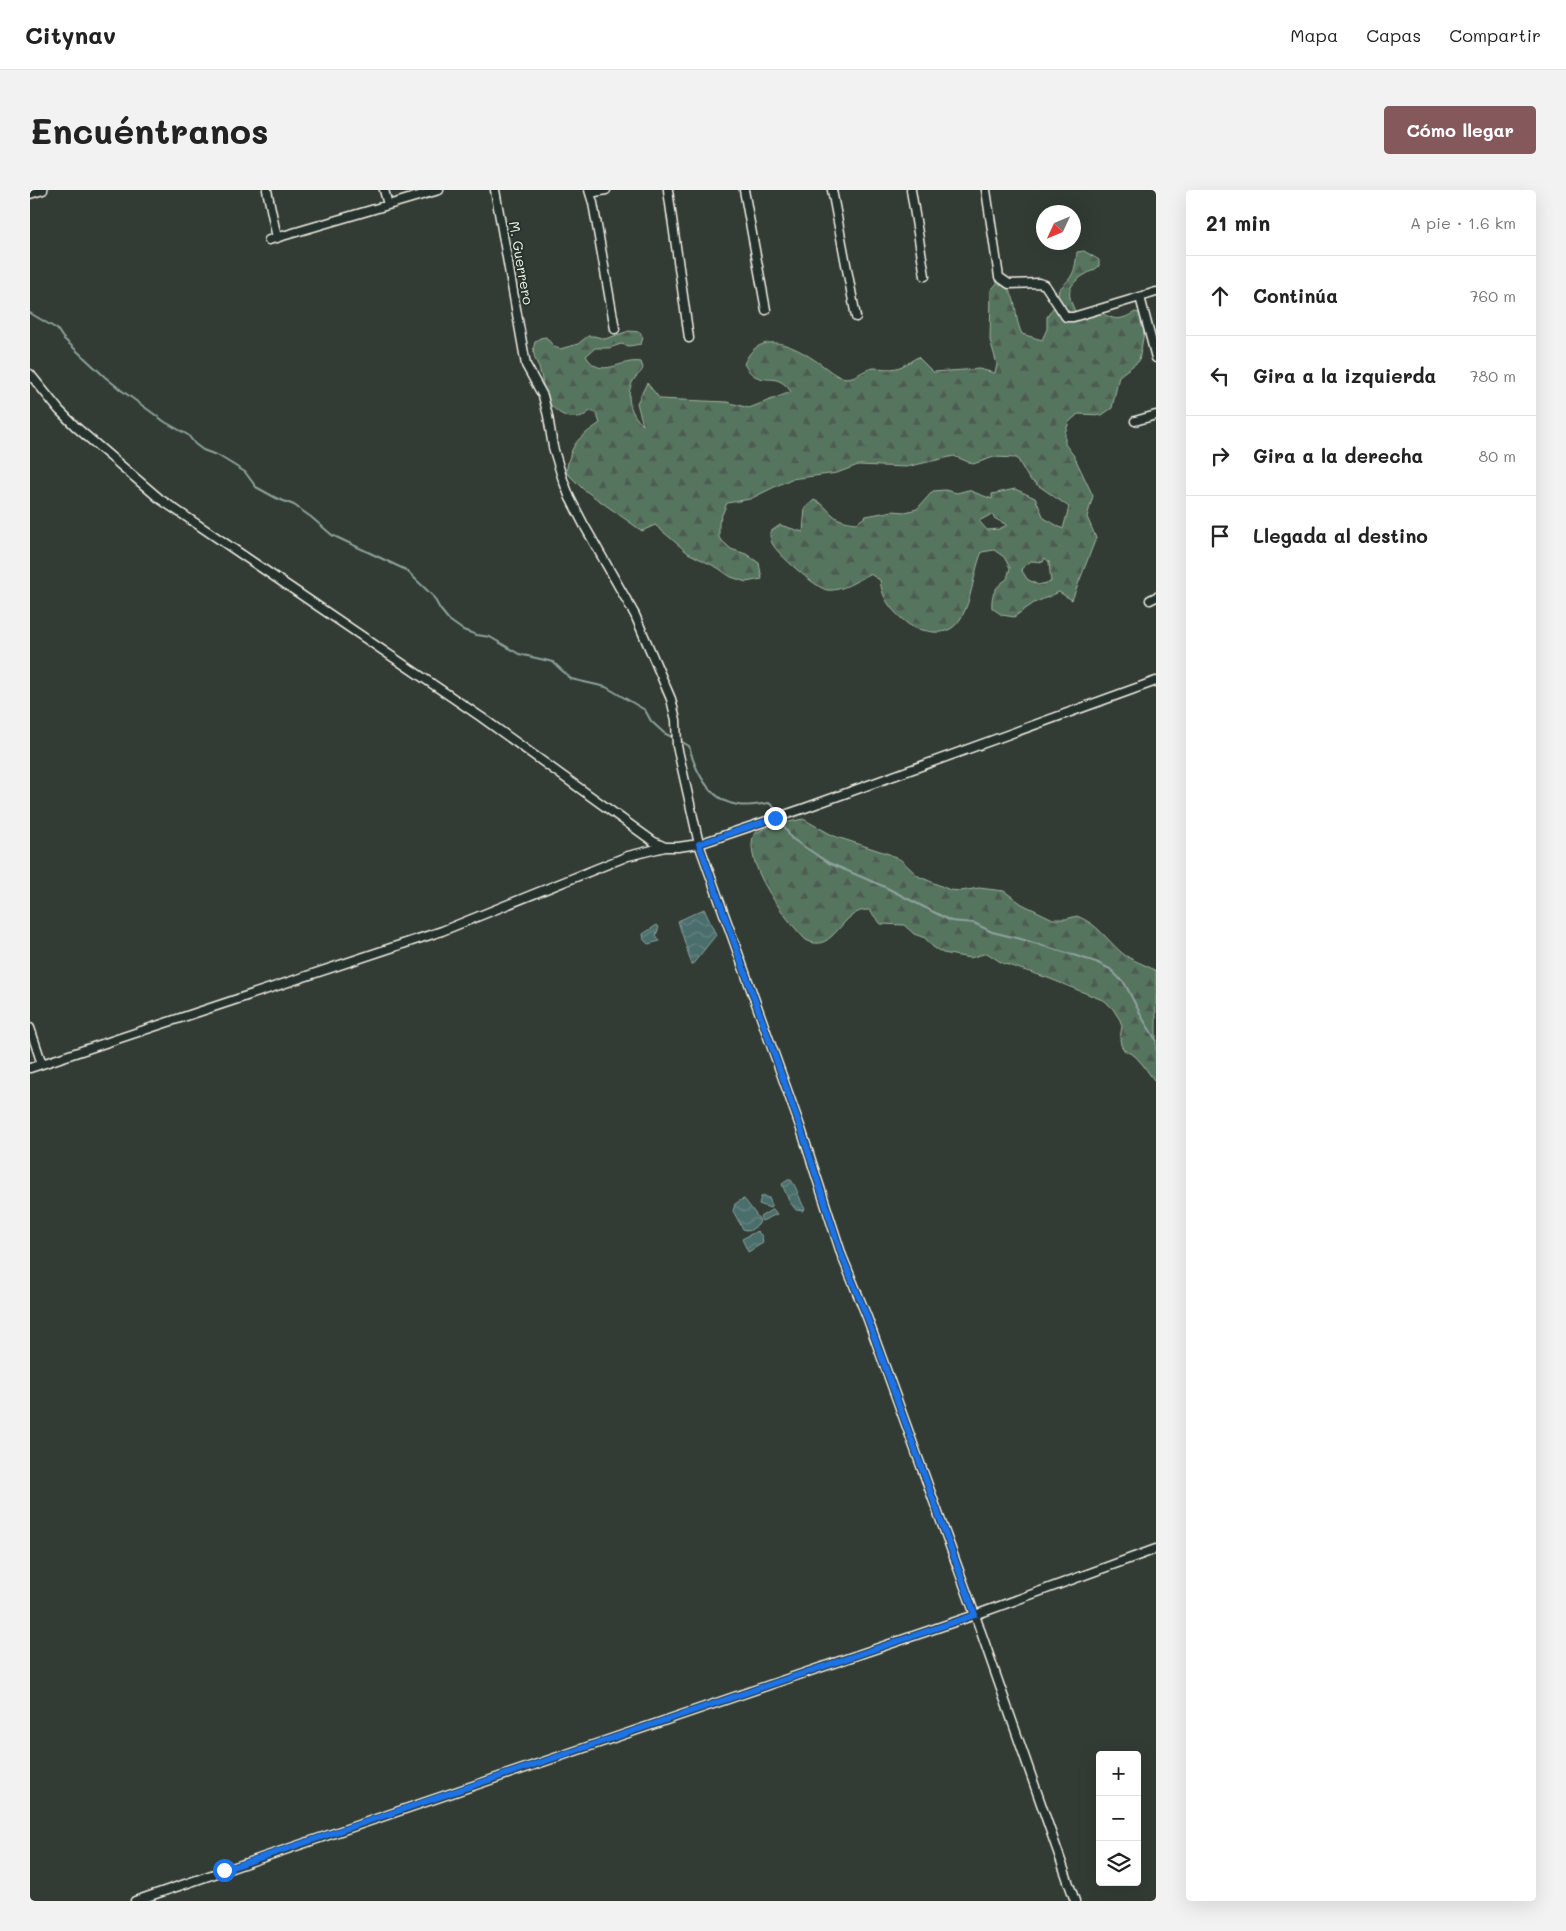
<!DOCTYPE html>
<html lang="es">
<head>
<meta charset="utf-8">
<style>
	:root { --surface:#fff; --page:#f2f2f2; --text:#222; --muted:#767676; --line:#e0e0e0; --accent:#85585c }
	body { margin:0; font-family:Mali,sans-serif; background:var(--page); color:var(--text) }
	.controls { position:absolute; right:15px; bottom:15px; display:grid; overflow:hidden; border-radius:5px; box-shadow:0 5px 20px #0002 }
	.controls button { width:45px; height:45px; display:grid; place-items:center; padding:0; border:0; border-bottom:1px solid var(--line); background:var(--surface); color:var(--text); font:25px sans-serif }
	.compass { position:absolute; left:1006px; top:15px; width:45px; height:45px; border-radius:50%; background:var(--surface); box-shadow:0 5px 20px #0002; rotate:226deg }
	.stop { position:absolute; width:15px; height:15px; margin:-11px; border:4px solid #1a73e8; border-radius:50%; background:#fff }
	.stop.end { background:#1a73e8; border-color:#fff; box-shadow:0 1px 5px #0008 }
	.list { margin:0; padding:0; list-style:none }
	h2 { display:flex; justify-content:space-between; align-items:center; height:65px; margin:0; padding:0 20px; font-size:21px }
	h2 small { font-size:16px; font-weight:400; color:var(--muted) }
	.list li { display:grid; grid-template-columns:32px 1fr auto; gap:15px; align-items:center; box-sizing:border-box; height:80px; padding:0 20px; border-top:1px solid var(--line) }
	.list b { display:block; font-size:19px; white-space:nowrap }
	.list em { font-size:16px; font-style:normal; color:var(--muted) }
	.icon { flex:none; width:28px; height:28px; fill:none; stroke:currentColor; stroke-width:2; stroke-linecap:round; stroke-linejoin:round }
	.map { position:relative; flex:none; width:1126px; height:1711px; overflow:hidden; border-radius:5px }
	header { display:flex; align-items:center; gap:30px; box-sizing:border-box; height:70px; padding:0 25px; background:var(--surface); border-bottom:1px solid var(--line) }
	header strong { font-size:24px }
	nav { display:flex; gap:28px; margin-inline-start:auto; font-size:18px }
	.intro { display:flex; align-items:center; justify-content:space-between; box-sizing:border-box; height:120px; padding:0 30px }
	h1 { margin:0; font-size:35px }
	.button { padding:12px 22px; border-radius:5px; background:var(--accent); color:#fff; font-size:18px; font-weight:700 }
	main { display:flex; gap:30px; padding:0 30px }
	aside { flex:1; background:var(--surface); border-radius:5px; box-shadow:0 5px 20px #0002 }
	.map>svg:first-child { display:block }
	.forest { fill:url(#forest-firs); stroke:#a4b3a3; fill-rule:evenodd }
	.water { fill:url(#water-waves); stroke:#8ea29e }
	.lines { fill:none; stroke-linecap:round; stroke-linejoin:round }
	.stream { stroke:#8ea29e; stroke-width:2 }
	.street-casing { stroke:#f4f1e8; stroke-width:11 }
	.street { stroke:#26332d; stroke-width:8 }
	.route { stroke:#1a73e8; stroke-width:6 }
	.labels { text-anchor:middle; stroke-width:4; stroke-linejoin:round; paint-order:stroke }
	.street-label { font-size:14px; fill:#f4f1e8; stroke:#26332d }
</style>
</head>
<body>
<header>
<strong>Citynav</strong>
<nav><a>Mapa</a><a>Capas</a><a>Compartir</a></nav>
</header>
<div class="intro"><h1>Encuéntranos</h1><a class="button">Cómo llegar</a></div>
<main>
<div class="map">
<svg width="1126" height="1711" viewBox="0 0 1126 1711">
	<defs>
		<pattern id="forest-firs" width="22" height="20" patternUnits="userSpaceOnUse" patternTransform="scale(1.25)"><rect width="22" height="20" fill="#55755e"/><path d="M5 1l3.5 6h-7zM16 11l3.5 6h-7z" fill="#4e5c51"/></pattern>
		<pattern id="water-waves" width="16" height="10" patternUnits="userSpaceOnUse" patternTransform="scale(1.25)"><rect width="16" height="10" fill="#4a6e6c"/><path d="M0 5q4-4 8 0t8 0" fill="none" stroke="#658381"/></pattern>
	</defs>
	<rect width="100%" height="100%" fill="#323c34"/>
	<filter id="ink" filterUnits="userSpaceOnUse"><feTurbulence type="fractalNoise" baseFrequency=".02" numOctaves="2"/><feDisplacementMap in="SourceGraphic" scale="10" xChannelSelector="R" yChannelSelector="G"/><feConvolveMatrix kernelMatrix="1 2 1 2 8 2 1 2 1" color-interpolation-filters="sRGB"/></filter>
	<g filter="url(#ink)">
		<path class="forest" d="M 1054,61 L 1069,70 L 1069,76 C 1065,80 1061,81 1056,84 C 1033,97 1038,107 1048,127 L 1072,123 C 1085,131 1092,130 1105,122 L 1117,125 L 1109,171 L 1089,186 L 1082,218 L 1072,225 L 1048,224 L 1039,232 L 1035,243 L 1035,254 L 1044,266 L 1063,306 L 1057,327 L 1066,348 L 1042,410 L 1029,402 L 1004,413 L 984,427 L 972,425 L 962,418 C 961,404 965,397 977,389 L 980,378 L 974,367 L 964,360 L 952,362 C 940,387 942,447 903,442 C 894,440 885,440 878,434 C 863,422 852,410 850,390 L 840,384 C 828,390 811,402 797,400 C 786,398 746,363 742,353 C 740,350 740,345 740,342 L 750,335 L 773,342 L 775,318 L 784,310 C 797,316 794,317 803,325 C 809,331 819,332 827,333 L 836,326 L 863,321 L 875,322 L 887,319 L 903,301 L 915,300 L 927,303 L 938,300 L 962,309 L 962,304 L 985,299 L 1005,308 L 1014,328 L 1033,339 L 1039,317 L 999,289 L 987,268 L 964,267 L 943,274 L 924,266 L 876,277 L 828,275 L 807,283 L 761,289 L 720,309 L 697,313 L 689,332 L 689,348 L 701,359 L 716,364 L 729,373 L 732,389 L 716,392 L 701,387 L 688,378 L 658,363 L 625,335 L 612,341 L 553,299 L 536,282 C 542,252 546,250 570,233 L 566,223 L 560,221 C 547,234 527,226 518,211 C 513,202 513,191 510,181 C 506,169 501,164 505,152 L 510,148 L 516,147 L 524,157 L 530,159 L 548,154 L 558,146 L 564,146 L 575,149 L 599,141 L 610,142 L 613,148 L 611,154 L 599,156 L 591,154 L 579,158 L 565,158 L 556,166 C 571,191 591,168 611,172 L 613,178 C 611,184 606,185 603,191 C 595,206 600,224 613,235 L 607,213 L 617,193 L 630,209 L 697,212 L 719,218 L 761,202 C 747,181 736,195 722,184 C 719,182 716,177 714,174 C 730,136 767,157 792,175 C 798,179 804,185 811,187 C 825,191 832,179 844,178 C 851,178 860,180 867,178 C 874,176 882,170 888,167 L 903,182 L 949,179 L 965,183 L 967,174 L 960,150 L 961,100 L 969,91 C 992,108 981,121 992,144 L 1012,150 L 1017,139 L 1017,127 L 1027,112 L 1029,99 C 1044,87 1045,80 1047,62 ZM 960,325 L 963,325 L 964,328 L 977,335 L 969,339 L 957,340 L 949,331 ZM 1015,368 L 1019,372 L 1021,392 L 1008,395 L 997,389 L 991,379 L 1001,371 L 1013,372 Z
			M 773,629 L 804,646 L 859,664 L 871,670 L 888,686 L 920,700 L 931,701 L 949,698 L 974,701 L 992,714 L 1023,729 L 1036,729 L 1047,726 C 1069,735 1075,748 1092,763 C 1102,771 1115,774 1126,781 L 1126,893 L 1113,875 L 1105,866 L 1094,860 L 1091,855 L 1090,849 L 1092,836 L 1090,830 L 1083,819 L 1075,811 L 1018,788 L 972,773 L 957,763 L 940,768 L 913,763 L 903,757 L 895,748 L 884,744 L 874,735 L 851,734 L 839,720 C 811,718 804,766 776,750 C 756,730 712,673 724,644 L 739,636 Z"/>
		<path class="water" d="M 674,719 L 686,745 L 662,775 L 648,731 Z
			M 627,735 L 629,737 L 626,745 L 630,751 L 618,754 L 614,750 L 613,744 Z
			M 758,990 L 761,990 C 768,999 769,1009 775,1019 L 773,1021 L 766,1020 L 759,1011 L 752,994 Z
			M 733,1005 L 739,1008 L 742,1015 L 740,1018 L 729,1014 L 731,1007 Z
			M 711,1010 L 714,1009 C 716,1011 728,1027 730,1031 L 728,1035 L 719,1041 L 713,1039 L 703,1021 L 705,1014 Z
			M 743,1019 L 747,1024 L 732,1031 L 730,1027 Z
			M 727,1041 L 732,1046 L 733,1053 L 718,1062 L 712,1049 Z"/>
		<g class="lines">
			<path class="stream" d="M 0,123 L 27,139 L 33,148 L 75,187 L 91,200 L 135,232 L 158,245 L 165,254 L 173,260 L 189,266 L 215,282 L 226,297 L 246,308 L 264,315 L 281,327 L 302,345 L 376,380 L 403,406 L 410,419 L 419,430 L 433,440 L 447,445 L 460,447 L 489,464 L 523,472 L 541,489 L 576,497 L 615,520 L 621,531 L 634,543 L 644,548
				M 649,550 L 659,556 C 665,581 680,611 708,615 C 718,617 729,614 739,613 L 746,619 L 748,625
				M 750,629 L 761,648 L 799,673 L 855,697 L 921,731 L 944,733 L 962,742 L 991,749 L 1066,772 L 1080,779 L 1095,794 L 1113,829 L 1126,850"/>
			<g class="street-casing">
				<path id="street" d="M 237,0 L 247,48
					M 354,0 L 358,15
					M 465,0 L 496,175 L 513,206 L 518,226 L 523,257 L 532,287 L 540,308 L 554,335 L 605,425 L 641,509 L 646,530 L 647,556 L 669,654 L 771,939 L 812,1066 L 837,1127 L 945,1425 L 1045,1711
					M 559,0 L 563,13 L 585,139
					M 638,0 L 659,148
					M 714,0 L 736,120
					M 802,0 L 826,127
					M 881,0 L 895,86
					M 956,0 L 969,87 L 979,94 L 1009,93 L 1015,95 L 1036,127 L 1043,127 L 1110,107 L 1126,168
					M 560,3 L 576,0
					M 0,4 L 13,0
					M 239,50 L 409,0
					M 1110,107 L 1126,102
					M 0,184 L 29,220 L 46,237 L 130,309 L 451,527 L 624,652 L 635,657 L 648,657 L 669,654 L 775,618 L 1126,491
					M 1105,231 L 1126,225
					M 1120,410 L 1126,407
					M 0,838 L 12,874
					M 0,878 L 412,741 L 598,666 L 635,657
					M 105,1711 L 945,1425 L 1126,1359"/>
			</g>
			<use href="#street" class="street"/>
		</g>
	</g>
	<g class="lines" filter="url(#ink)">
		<path class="route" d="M 194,1680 L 945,1425 L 837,1127 L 812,1066 L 771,939 L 669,654 L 745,628"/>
	</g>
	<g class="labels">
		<g class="street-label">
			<text transform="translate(491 73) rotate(80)" y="5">M. Guerrero</text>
		</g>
	</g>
</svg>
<div class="controls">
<button>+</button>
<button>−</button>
<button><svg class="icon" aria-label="layers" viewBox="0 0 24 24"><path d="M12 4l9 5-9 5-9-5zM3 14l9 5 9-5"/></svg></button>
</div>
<svg class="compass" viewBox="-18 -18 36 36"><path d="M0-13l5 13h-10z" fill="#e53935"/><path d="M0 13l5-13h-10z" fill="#767676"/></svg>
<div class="stop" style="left:194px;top:1680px"></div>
<div class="stop end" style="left:745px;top:628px"></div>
</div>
<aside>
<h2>21 min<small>A pie · 1.6 km</small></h2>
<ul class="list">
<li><svg class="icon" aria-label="ahead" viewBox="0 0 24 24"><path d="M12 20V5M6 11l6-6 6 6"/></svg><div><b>Continúa</b></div><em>760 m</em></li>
<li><svg class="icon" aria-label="left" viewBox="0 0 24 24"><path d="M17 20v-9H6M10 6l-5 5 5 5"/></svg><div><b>Gira a la izquierda</b></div><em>780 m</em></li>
<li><svg class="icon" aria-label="right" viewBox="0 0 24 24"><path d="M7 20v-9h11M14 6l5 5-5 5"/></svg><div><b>Gira a la derecha</b></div><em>80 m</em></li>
<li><svg class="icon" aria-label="arrive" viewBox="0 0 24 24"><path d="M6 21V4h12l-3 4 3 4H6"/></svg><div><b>Llegada al destino</b></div></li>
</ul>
</aside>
</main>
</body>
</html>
